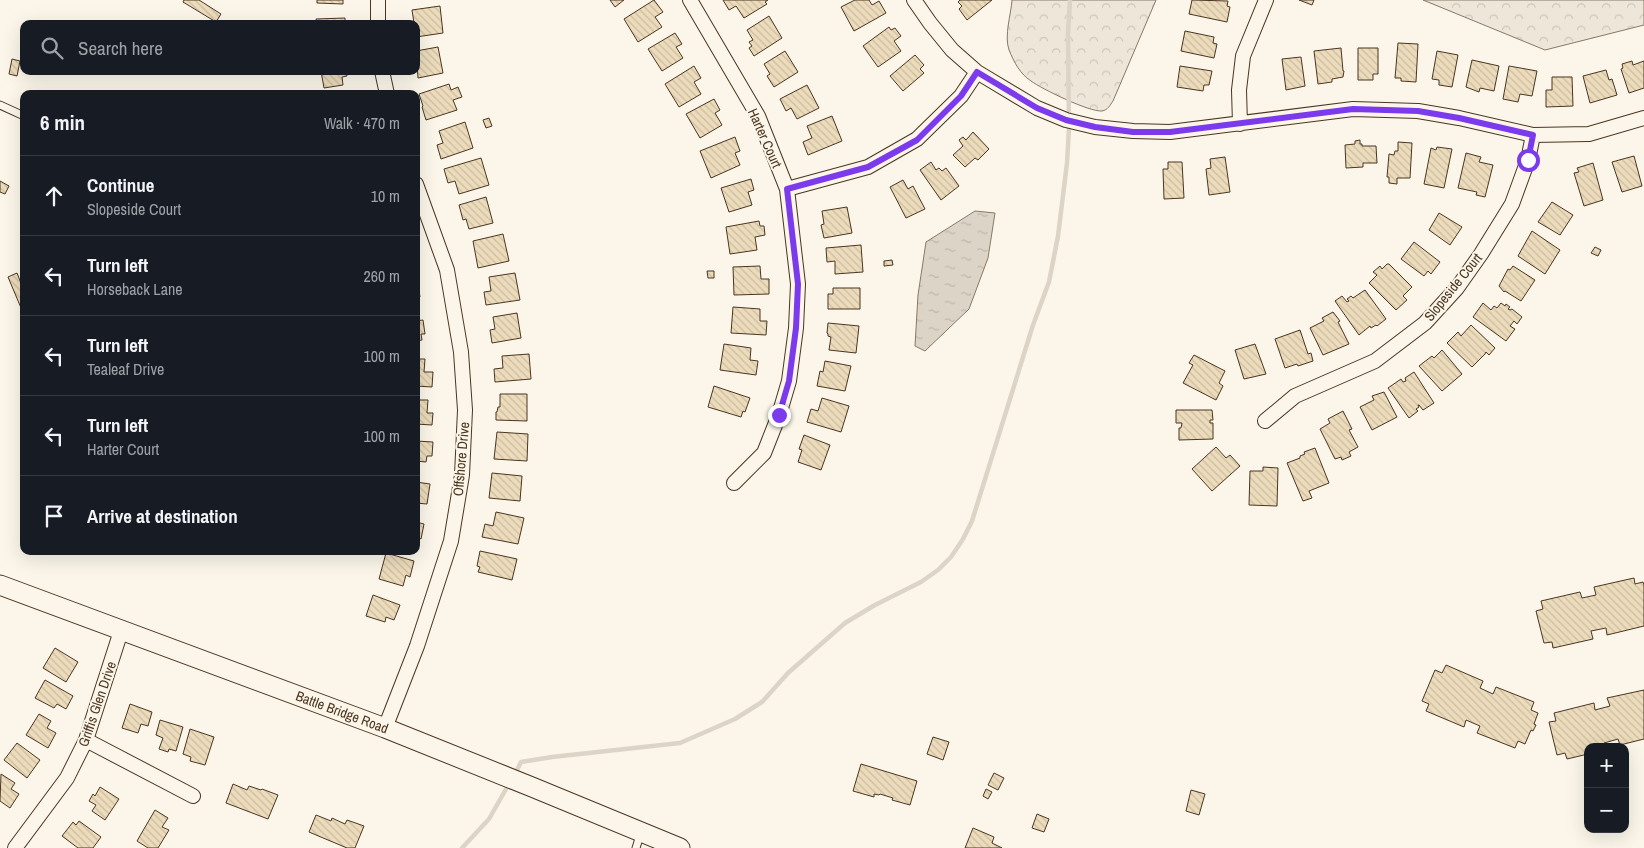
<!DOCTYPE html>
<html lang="en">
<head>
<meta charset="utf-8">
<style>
	:root { --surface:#171b24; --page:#242831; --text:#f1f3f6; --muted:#9ea1a6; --line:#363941 }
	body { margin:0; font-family:"Archivo Narrow",sans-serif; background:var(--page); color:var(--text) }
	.controls { position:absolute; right:15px; bottom:15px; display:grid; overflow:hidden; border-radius:10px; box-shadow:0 5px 20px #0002 }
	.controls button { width:45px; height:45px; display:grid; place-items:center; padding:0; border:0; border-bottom:1px solid var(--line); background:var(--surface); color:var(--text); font:25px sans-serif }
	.stop { position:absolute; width:15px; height:15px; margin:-11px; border:4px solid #7c3aed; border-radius:50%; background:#fff }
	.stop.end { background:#7c3aed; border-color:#fff; box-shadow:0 1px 5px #0008 }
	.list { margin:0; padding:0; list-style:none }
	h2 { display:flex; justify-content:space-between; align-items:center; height:65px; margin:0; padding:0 20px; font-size:21px }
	h2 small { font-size:16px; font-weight:400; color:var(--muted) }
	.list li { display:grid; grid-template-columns:32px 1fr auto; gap:15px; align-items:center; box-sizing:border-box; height:80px; padding:0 20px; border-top:1px solid var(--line) }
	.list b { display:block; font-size:19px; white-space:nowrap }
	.list p { margin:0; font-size:16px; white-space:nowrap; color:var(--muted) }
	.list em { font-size:16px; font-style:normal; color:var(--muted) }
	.icon { flex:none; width:28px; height:28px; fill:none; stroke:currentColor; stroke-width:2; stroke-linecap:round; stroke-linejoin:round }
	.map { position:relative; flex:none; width:1644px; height:848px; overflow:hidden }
	.search { position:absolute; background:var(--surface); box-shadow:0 5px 20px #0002; left:20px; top:20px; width:400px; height:55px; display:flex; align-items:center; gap:12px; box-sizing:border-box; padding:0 18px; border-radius:10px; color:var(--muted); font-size:19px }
	.panel { position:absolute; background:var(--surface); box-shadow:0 5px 20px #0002; left:20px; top:90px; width:400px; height:465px; border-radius:10px }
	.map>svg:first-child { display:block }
	.forest { fill:url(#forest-crowns); stroke:#887966 }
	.water { fill:url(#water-ripples); stroke:#887966 }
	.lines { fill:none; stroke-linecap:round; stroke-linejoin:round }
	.stream { stroke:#dcd4c6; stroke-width:4.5 }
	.building { fill:url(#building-back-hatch); stroke:#4a3520 }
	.lane-casing { stroke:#4a3520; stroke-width:9 }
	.street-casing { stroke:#4a3520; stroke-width:16 }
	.secondary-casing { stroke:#4a3520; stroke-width:21 }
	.lane { stroke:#fbf6e9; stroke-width:7 }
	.street { stroke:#fbf6e9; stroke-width:14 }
	.secondary { stroke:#fbf6e9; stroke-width:19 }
	.route { stroke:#7c3aed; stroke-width:6 }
	.labels { text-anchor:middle; stroke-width:4; stroke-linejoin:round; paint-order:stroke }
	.street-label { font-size:14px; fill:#4a3520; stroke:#fbf6e9 }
</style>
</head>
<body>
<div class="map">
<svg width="1644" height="848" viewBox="0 0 1644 848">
	<defs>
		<pattern id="forest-crowns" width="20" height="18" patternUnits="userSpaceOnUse" patternTransform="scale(1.25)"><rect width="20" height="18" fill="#ede6d9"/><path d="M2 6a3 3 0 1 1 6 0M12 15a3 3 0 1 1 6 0" fill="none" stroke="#cdc6ba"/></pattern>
		<pattern id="water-ripples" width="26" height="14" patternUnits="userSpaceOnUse" patternTransform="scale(1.25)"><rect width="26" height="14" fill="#dcd4c6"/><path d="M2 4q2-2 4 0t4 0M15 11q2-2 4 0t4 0" fill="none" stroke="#beb7aa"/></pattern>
		<pattern id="building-back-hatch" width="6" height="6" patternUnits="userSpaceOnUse" patternTransform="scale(1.25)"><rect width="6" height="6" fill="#ecdcbc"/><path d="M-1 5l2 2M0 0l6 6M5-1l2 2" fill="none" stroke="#ccbda1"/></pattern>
	</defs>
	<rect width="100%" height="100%" fill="#fbf6e9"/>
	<path class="forest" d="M 1012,0 L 1156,0 L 1113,101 C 1110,105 1108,110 1102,111 C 1089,112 1042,89 1031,81 C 1020,74 1014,62 1009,50 C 1004,35 1011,15 1012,0 Z
		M 1423,0 L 1644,0 L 1644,25 L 1545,50 Z"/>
	<path class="water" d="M 975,211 L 995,213 L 988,258 L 969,309 L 925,351 L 915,346 L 918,295 L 926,242 Z"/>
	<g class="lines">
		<path class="stream" d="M 514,776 L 521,762 L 552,757 L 680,743 L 735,719 L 762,702 L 788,673 L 845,623 L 875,605 L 921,582 L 938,570 L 951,557 L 963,539 L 972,521 L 1033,325 L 1049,282 L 1058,236 L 1067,163 L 1069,128 L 1068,34 L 1070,0
			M 462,848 L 489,819 L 510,782"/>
	</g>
	<path class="building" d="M 184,0 L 199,0 L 221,14 L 216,22 L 183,2 Z
		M 317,0 L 343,0 L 343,4 L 317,3 Z
		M 610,0 L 624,0 L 615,7 Z
		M 654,0 L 663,12 L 655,17 L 662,27 L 638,42 L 624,19 Z
		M 723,0 L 768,0 L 765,2 L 767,4 L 744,18 L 736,6 L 729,10 Z
		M 855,0 L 869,0 L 872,5 L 879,1 L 886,13 L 854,31 L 841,7 Z
		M 960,0 L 992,0 L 967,20 L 959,9 L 962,6 L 958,2 Z
		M 1192,0 L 1228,1 L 1227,6 L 1230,7 L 1227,22 L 1189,14 Z
		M 1299,0 L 1314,0 L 1312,5 Z
		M 440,6 L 443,33 L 416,37 L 416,24 L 411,24 L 414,23 L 412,10 Z
		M 769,16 L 782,38 L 754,56 L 749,48 L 752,46 L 749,42 L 753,40 L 747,30 Z
		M 345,18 L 345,24 L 317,24 L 316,19 Z
		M 889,27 L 891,30 L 895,28 L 901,36 L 894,41 L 901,51 L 878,67 L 863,46 Z
		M 1185,31 L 1214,37 L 1213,43 L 1217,44 L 1214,58 L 1181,51 Z
		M 675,33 L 682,44 L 676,47 L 683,58 L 662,71 L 648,49 Z
		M 1398,43 L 1418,44 L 1416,82 L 1401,81 L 1401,78 L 1395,78 Z
		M 438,47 L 443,73 L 418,78 L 416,51 Z
		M 1341,48 L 1343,71 L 1344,71 L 1343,77 L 1332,79 L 1332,82 L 1318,84 L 1314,51 Z
		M 1358,48 L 1378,48 L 1378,74 L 1373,74 L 1373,80 L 1358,80 Z
		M 785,51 L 798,72 L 774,87 L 767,76 L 770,74 L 764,64 Z
		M 1437,51 L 1458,55 L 1452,87 L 1439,85 L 1439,80 L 1432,79 Z
		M 915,55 L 924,65 L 920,69 L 924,73 L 903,91 L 890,76 Z
		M 1301,57 L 1305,86 L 1286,90 L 1282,59 Z
		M 12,59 L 20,61 L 17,76 L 9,74 Z
		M 1472,60 L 1499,66 L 1494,91 L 1480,88 L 1479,92 L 1466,87 Z
		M 1632,61 L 1633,65 L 1644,61 L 1644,88 L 1629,93 L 1621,69 L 1623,68 L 1622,64 Z
		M 694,66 L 701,78 L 694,82 L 701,94 L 679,107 L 665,84 Z
		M 1180,66 L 1212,71 L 1209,85 L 1204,85 L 1203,91 L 1177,87 Z
		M 1509,66 L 1537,71 L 1532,96 L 1520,94 L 1518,102 L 1503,99 Z
		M 1606,70 L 1609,80 L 1612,79 L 1617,95 L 1590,103 L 1583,76 Z
		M 321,71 L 349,71 L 346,72 L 347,76 L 342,77 L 343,85 L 324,88 Z
		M 1552,77 L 1572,77 L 1573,106 L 1546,107 L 1546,90 L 1552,90 Z
		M 449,84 L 451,90 L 458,87 L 462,97 L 453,100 L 457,110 L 426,120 L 422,107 L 423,106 L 419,94 Z
		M 807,85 L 819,108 L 797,119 L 791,108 L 786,111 L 780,99 Z
		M 714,99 L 720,110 L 715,113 L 722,125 L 700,138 L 686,114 Z
		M 832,116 L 842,141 L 808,155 L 803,142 L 812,138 L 807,126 Z
		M 489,118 L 492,126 L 486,128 L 483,120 Z
		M 465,122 L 473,148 L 441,159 L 437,145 L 443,143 L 439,131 Z
		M 973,132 L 989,149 L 978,160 L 975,158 L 965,167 L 953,155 L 963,146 L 959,140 L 963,137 L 966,140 Z
		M 735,137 L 740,151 L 735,153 L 740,165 L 711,178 L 700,151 Z
		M 1360,140 L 1360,144 L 1362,144 L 1362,146 L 1376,146 L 1377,163 L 1363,163 L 1363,167 L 1346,168 L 1345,145 L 1355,144 L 1355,141 Z
		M 1398,142 L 1412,143 L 1410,178 L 1397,178 L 1397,184 L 1389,183 L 1389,177 L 1387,177 L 1389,154 L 1394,155 L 1395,151 L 1398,151 Z
		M 1437,147 L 1452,149 L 1444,188 L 1424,184 L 1431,148 L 1436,150 Z
		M 1466,153 L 1481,157 L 1479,162 L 1493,165 L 1485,197 L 1476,195 L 1477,192 L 1458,188 Z
		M 1634,156 L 1642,186 L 1622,192 L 1612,162 Z
		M 1225,157 L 1230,192 L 1209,195 L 1206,169 L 1211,168 L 1210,159 Z
		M 481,158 L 489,185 L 459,194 L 455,181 L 448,183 L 444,169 Z
		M 931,162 L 936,170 L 939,168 L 942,171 L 946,168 L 959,186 L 941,200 L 920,170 Z
		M 1168,162 L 1182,162 L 1184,198 L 1164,199 L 1163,169 L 1168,169 Z
		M 1593,163 L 1603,200 L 1584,206 L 1574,173 L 1579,172 L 1577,168 Z
		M 751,179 L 754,190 L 748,192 L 752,205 L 729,212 L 721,188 Z
		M 903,180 L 908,189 L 913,186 L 925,209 L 906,218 L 890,187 Z
		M 0,181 L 9,186 L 5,194 L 0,192 Z
		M 486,197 L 493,223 L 469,229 L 466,219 L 463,220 L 459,205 Z
		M 1552,202 L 1573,215 L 1560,235 L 1538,222 Z
		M 847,207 L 852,233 L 824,238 L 821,225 L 824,224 L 822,211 Z
		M 1439,213 L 1462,227 L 1450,245 L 1429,230 Z
		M 759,221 L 760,226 L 764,226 L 765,235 L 755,237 L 757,250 L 730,254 L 726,227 Z
		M 1532,231 L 1560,250 L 1545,274 L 1518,256 Z
		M 503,234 L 509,261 L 478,268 L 473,241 Z
		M 1414,242 L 1440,262 L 1431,274 L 1428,271 L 1424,276 L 1401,259 Z
		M 861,245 L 863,272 L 835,274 L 835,261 L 827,262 L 826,248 Z
		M 1595,247 L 1601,250 L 1598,256 L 1591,253 Z
		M 892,260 L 893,265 L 884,266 L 884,261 Z
		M 1387,264 L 1389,264 L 1412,287 L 1403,296 L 1407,300 L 1396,310 L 1369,283 L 1377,275 L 1373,272 L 1380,266 L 1382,269 Z
		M 760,266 L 761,279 L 769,279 L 769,294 L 734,295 L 733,267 Z
		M 1513,266 L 1535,280 L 1521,301 L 1505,291 L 1504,292 L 1499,286 L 1508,269 L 1510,270 Z
		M 707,271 L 714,271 L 714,278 L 708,278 Z
		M 17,273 L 24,291 L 24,315 L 8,277 Z
		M 515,273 L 520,300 L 486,305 L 484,292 L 491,291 L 489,277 Z
		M 418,283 L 420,297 L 416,298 L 416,284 Z
		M 833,288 L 860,288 L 860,309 L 828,309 L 828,294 L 833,294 Z
		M 1365,290 L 1386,319 L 1377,326 L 1376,325 L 1371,328 L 1370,326 L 1359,335 L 1335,301 L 1342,296 L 1347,302 L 1349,301 L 1347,299 L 1351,296 L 1353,298 Z
		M 1483,303 L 1491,310 L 1494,306 L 1497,308 L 1501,303 L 1505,306 L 1506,304 L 1510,307 L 1508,309 L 1510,310 L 1512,309 L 1522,317 L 1517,324 L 1514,321 L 1510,326 L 1515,329 L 1506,341 L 1473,317 Z
		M 733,307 L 760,309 L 760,321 L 767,321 L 766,335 L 731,333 Z
		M 1333,312 L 1340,321 L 1338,322 L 1349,344 L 1323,355 L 1310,328 L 1324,321 L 1322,318 Z
		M 517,313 L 521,338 L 492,343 L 490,330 L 495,329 L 493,317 Z
		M 423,320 L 425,334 L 421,334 L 422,340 L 416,341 L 416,321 Z
		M 828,323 L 859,326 L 856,353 L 829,350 L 831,337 L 828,336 L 828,334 L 827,333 Z
		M 1471,325 L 1495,348 L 1489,355 L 1486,352 L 1485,354 L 1472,367 L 1447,343 L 1458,332 L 1461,336 Z
		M 1300,330 L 1308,354 L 1311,353 L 1313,361 L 1298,366 L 1297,364 L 1285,368 L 1275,339 Z
		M 724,344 L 751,348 L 750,360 L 758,361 L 756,375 L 720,370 Z
		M 1255,344 L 1266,374 L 1244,379 L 1235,350 Z
		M 1442,350 L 1462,374 L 1442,391 L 1419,366 L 1432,356 L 1434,358 Z
		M 529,354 L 531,379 L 495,382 L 494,369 L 503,368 L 502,356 Z
		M 1194,355 L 1225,371 L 1219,383 L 1223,386 L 1216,400 L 1183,383 L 1193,365 L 1189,363 Z
		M 416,359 L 425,359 L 424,372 L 433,372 L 432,387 L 416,386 Z
		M 825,361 L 851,366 L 845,391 L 817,386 L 820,371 L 823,372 Z
		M 1414,372 L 1434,403 L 1423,410 L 1419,405 L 1418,405 L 1419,407 L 1416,409 L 1418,411 L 1409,418 L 1388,388 L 1401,379 L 1403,382 L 1406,381 L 1405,378 Z
		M 714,386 L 750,398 L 745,412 L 743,411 L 741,417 L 708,407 Z
		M 1384,392 L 1397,417 L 1372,430 L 1360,407 L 1374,400 L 1372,396 Z
		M 500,394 L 527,394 L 527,421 L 496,420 L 496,412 L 497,412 L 498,407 L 500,407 Z
		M 822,398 L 849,406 L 841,432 L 807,422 L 811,409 L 818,411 Z
		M 416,400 L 428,400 L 427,413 L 433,413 L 432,425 L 416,424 Z
		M 1176,410 L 1212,410 L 1213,420 L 1210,420 L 1210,423 L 1213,423 L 1213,439 L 1179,440 L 1179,428 L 1181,428 L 1182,423 L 1176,423 Z
		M 1343,411 L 1352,429 L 1349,430 L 1358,447 L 1349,452 L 1351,456 L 1342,460 L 1341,457 L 1335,459 L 1320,429 L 1330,423 L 1328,419 Z
		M 497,432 L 528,434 L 527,461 L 494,459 Z
		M 804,435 L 830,445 L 821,470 L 798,462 L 802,450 L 799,449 Z
		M 416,441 L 433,442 L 432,456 L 427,456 L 426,462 L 416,461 Z
		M 1216,447 L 1226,458 L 1230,455 L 1240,466 L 1212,491 L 1192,469 Z
		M 1315,448 L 1329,483 L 1309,491 L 1312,498 L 1303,501 L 1287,463 L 1300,458 L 1300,456 L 1305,454 L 1304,452 Z
		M 1263,467 L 1278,468 L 1277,506 L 1249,505 L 1250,471 L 1263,471 Z
		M 492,473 L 522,476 L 520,501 L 489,498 Z
		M 416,482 L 430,484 L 427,504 L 416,503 Z
		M 496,512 L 524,518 L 518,544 L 482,537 L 485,524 L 493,526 Z
		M 416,522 L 424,524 L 421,539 L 416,537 Z
		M 480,551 L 517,559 L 512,580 L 478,572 L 480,567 L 477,566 Z
		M 386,553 L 414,561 L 410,577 L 406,575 L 403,586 L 379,579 Z
		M 1634,578 L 1635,584 L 1643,582 L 1644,585 L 1644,626 L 1607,635 L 1606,628 L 1591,631 L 1593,639 L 1553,648 L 1552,642 L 1544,643 L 1536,611 L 1543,609 L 1541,601 L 1580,592 L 1582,598 L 1596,595 L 1594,587 Z
		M 373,595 L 400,605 L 394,620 L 386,617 L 385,622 L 366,616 Z
		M 55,648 L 78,662 L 66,682 L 43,668 Z
		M 1446,665 L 1483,681 L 1480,688 L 1493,694 L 1496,687 L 1534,702 L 1531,710 L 1538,713 L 1534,724 L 1536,725 L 1533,731 L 1531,730 L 1525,744 L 1518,741 L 1515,748 L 1477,733 L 1480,726 L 1466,720 L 1464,727 L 1426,711 L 1429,704 L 1422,701 L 1435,670 L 1442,673 Z
		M 45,680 L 73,696 L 66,709 L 57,704 L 54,708 L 35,698 Z
		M 1644,690 L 1644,739 L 1620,745 L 1618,739 L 1604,743 L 1605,747 L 1588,747 L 1588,754 L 1567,759 L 1565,753 L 1557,755 L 1549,722 L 1556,721 L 1554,713 L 1594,703 L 1595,710 L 1610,706 L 1607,698 Z
		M 130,704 L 152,712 L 148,726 L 141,724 L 138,733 L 122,728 Z
		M 39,714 L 51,721 L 47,728 L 56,733 L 48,748 L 26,735 Z
		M 160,720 L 183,727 L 176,751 L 169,749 L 168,752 L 159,749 L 163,738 L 156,735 Z
		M 190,729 L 214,737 L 205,765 L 190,761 L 191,757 L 183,754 Z
		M 933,737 L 949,742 L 943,760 L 927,754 Z
		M 17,743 L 40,760 L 27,778 L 4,760 Z
		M 861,764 L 917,781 L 910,805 L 892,800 L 893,798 L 880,794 L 879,795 L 874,794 L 874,797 L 853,791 Z
		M 994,773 L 1004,778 L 998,790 L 988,785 Z
		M 1,774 L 15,783 L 11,789 L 19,794 L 10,808 L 0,801 Z
		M 233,784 L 247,790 L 249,786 L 261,790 L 262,789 L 278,795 L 268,819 L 226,803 Z
		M 100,787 L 119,799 L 105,820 L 92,811 L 96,805 L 89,801 L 93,794 L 95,796 Z
		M 986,789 L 992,792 L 988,799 L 983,796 Z
		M 1191,790 L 1205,794 L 1199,815 L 1186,811 Z
		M 155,810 L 168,818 L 162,827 L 169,830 L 158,848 L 148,848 L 137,841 Z
		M 1037,814 L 1049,819 L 1044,832 L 1032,828 Z
		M 316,815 L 331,821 L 332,818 L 345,824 L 347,820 L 364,826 L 355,848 L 347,848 L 309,832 Z
		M 79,821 L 101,837 L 93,848 L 78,848 L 62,836 L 73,822 L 76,825 Z
		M 973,828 L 994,837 L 992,843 L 1002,848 L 965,848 Z"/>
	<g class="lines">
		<g class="lane-casing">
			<path id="lane" d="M 0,105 L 24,116
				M 636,848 L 641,832"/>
		</g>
		<g class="street-casing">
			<path id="street" d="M 690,0 L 758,116 L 787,189 L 798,284 L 796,328 L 789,381 L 779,415 L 764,453 L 734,483
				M 914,0 L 930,23 L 952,50 L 977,72 L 1037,108 L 1066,120 L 1095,127 L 1133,131 L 1170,132 L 1353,109 L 1418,111 L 1459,118 L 1533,135 L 1589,134 L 1644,118
				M 378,24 L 378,0
				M 382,71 L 387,94
				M 1240,124 L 1239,90 L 1243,56 L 1266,0
				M 787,189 L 868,167 L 917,139 L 961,96 L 977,72
				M 1265,421 L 1295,396 L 1375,361 L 1425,323 L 1457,288 L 1481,254 L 1512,204 L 1528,160 L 1533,135
				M 385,728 L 417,646 L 451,541 L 462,475 L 465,410 L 461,352 L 447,270 L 416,184
				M 86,740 L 193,796
				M 15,848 L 67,778 L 86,740 L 121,631"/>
		</g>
		<g class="secondary-casing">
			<g id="secondary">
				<path id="s1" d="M 0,585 L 385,728 L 532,787 L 680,848"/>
			</g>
		</g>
		<use href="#lane" class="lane"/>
		<use href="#street" class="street"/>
		<use href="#secondary" class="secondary"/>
	</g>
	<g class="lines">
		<path class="route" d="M 779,415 L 789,381 L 796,328 L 798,284 L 787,189 L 868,167 L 917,140 L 961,96 L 977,72 L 1037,108 L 1066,120 L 1095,127 L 1133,132 L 1170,132 L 1353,109 L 1418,111 L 1459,118 L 1533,135 L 1528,160"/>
	</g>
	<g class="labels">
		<g class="street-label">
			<text transform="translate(765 138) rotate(66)" y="5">Harter Court</text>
			<text transform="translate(1453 287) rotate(-51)" y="5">Slopeside Court</text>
			<text transform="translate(461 459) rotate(-85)" y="5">Offshore Drive</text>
			<text transform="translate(97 704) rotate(-71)" y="5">Griffis Glen Drive</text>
			<text dy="5" stroke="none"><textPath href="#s1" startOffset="365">Battle Bridge Road</textPath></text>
		</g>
	</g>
</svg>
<div class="controls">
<button>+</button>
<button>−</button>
</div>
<div class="stop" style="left:1528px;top:160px"></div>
<div class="stop end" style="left:779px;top:415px"></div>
<div class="search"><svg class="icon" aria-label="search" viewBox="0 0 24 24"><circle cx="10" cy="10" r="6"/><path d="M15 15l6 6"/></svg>Search here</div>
<section class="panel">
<h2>6 min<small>Walk · 470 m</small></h2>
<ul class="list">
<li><svg class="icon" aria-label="ahead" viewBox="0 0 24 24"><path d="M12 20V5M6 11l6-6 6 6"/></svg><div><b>Continue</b><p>Slopeside Court</p></div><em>10 m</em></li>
<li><svg class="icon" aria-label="left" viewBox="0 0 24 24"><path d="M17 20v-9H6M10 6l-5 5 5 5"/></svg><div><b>Turn left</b><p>Horseback Lane</p></div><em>260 m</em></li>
<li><svg class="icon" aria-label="left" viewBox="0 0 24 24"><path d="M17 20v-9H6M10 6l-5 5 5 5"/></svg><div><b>Turn left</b><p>Tealeaf Drive</p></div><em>100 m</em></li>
<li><svg class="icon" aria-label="left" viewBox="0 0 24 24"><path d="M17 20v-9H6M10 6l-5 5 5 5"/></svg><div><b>Turn left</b><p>Harter Court</p></div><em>100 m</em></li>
<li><svg class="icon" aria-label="arrive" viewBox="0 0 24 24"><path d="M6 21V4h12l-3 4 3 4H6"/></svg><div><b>Arrive at destination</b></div></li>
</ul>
</section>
</div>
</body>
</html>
